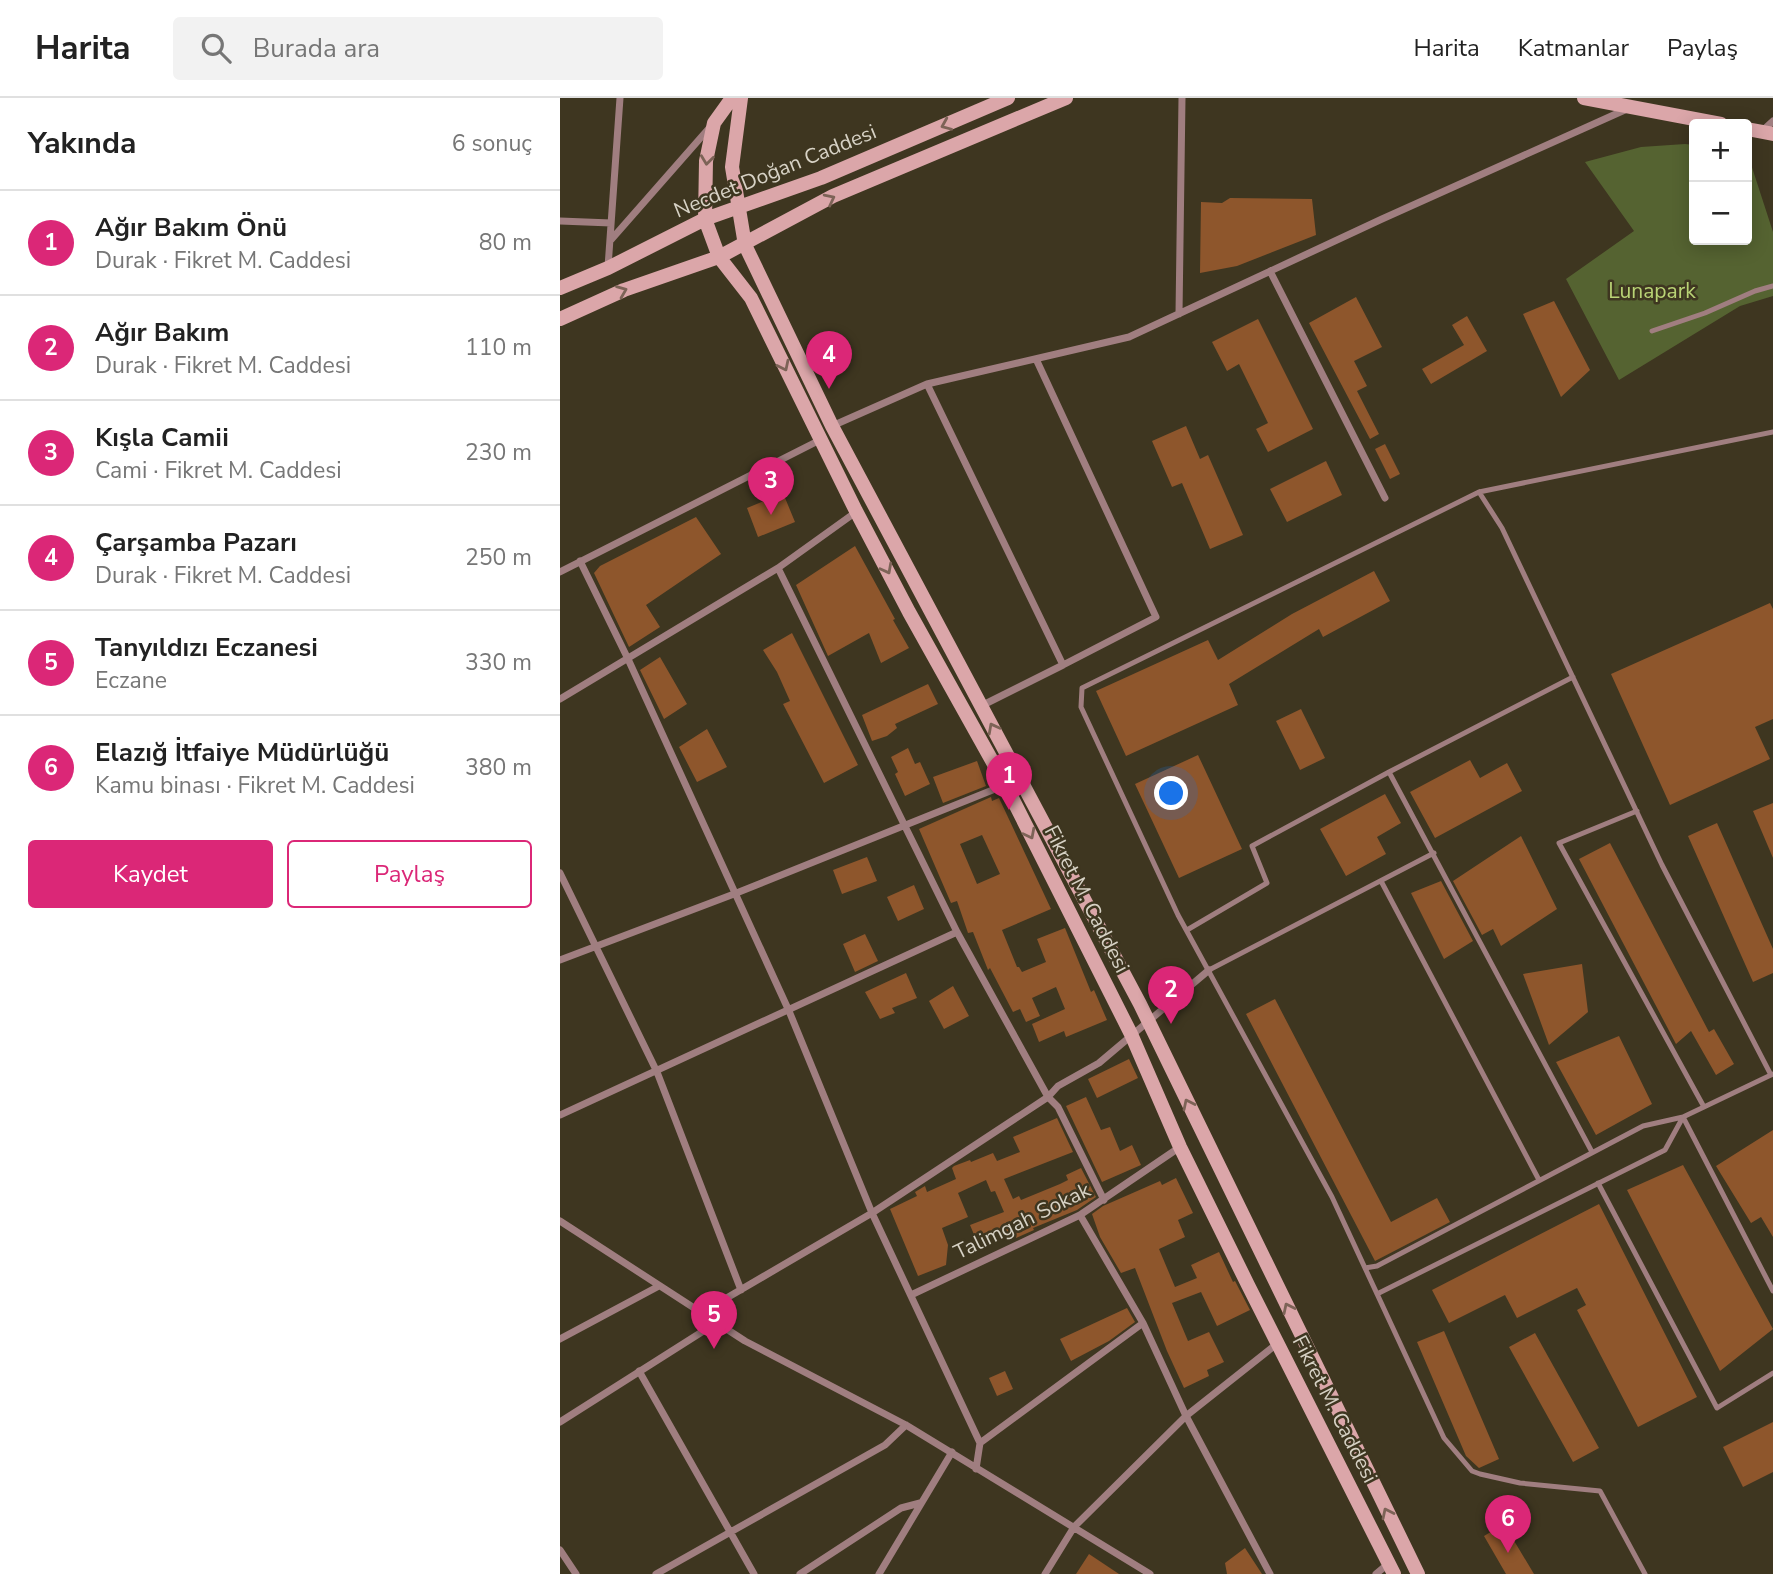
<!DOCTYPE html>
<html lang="tr">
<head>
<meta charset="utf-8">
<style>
	:root { --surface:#fff; --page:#f2f2f2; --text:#222; --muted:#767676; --line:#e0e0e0; --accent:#db2777 }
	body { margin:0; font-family:"Nunito Sans",sans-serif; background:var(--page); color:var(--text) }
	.controls { position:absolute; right:21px; top:21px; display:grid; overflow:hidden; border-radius:7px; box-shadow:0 4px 18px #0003 }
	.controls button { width:63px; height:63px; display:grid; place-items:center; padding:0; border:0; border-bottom:2px solid var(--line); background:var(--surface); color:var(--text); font:35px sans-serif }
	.you { position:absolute; left:612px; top:696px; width:24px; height:24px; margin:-18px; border:5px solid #fff; border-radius:50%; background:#1a73e8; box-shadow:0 0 0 10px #1a73e833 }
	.badge { display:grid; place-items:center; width:46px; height:46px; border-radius:50%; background:var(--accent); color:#fff; font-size:23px; font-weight:700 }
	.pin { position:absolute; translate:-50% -58px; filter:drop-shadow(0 2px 4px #0008) }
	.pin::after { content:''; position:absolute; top:37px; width:24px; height:21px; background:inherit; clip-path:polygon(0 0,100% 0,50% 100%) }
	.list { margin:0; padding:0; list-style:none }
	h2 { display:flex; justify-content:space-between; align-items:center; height:91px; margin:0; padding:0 28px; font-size:30px }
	h2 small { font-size:23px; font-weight:400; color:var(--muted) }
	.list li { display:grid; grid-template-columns:46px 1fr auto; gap:21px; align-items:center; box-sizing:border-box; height:105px; padding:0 28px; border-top:2px solid var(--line) }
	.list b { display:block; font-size:26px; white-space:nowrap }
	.list p { margin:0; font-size:23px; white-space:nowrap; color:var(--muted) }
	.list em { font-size:23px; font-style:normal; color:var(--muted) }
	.actions { display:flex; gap:14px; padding:21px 28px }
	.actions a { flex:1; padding:16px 0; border:2px solid var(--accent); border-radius:7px; text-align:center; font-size:24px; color:var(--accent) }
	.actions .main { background:var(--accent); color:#fff }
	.icon { flex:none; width:38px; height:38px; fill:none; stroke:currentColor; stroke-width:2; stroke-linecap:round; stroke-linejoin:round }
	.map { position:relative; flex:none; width:1213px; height:1476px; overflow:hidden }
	header { display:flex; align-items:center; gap:42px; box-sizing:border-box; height:98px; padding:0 35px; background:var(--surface); border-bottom:2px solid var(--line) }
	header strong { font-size:33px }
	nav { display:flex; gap:38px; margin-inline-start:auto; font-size:24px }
	.search { width:490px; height:63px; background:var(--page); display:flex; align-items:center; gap:18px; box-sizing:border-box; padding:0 24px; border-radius:7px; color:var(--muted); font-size:26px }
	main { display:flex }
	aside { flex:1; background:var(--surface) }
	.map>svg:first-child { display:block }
	.green { fill:#556331 }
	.building { fill:#8e562c; fill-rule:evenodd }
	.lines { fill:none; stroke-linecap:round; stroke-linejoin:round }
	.service { stroke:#a07e80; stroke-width:5 }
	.minor { stroke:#a07e80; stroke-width:7 }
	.secondary { stroke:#dba6a9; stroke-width:14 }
	.oneway { stroke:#7d6357 }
	.labels { text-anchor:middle; stroke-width:5; stroke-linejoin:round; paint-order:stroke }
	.street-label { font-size:21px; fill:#d7d2c5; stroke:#3e3620 }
	.park-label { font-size:21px; fill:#b9d375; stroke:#3e3620 }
</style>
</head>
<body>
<header>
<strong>Harita</strong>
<div class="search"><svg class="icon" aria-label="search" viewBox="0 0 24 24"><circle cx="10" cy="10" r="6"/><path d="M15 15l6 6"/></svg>Burada ara</div>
<nav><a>Harita</a><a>Katmanlar</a><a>Paylaş</a></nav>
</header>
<main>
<aside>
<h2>Yakında<small>6 sonuç</small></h2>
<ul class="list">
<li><span class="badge">1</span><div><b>Ağır Bakım Önü</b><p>Durak · Fikret M. Caddesi</p></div><em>80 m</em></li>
<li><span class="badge">2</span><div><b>Ağır Bakım</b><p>Durak · Fikret M. Caddesi</p></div><em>110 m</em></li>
<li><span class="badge">3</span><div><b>Kışla Camii</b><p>Cami · Fikret M. Caddesi</p></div><em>230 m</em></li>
<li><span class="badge">4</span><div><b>Çarşamba Pazarı</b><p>Durak · Fikret M. Caddesi</p></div><em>250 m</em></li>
<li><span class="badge">5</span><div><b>Tanyıldızı Eczanesi</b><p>Eczane</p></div><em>330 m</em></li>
<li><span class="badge">6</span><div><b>Elazığ İtfaiye Müdürlüğü</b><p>Kamu binası · Fikret M. Caddesi</p></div><em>380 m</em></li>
</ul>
<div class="actions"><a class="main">Kaydet</a><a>Paylaş</a></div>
</aside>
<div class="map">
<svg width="1213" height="1476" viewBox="0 0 1213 1476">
	<rect width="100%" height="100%" fill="#3e3620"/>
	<path class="green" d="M 1125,46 L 1134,47 L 1134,142 L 1187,142 L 1187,54 L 1213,134 L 1213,198 L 1180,208 L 1059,282 L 1006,181 L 1074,133 L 1025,64 L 1081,49 Z"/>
	<path class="building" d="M 670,100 L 752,101 L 756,137 L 677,168 L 640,175 L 641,104 L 662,105 Z
		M 796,199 L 822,249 L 794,263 L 807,288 L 797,293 L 819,336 L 810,341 L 749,225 Z
		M 994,203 L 1030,272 L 1001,299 L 963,216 Z
		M 907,218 L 927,253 L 871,286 L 862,271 L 904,247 L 892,227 Z
		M 698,221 L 753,331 L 708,354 L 696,331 L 708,325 L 679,266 L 667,273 L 652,244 Z
		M 626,328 L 640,361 L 648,357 L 683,437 L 650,451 L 622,385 L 612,389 L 592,343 Z
		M 825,346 L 840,376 L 830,381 L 815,351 Z
		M 766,363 L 782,397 L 727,424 L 710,391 Z
		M 223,395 L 235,424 L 198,439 L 187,410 Z
		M 136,419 L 161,456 L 86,507 L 100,529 L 69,549 L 34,475 L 40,468 Z
		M 295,448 L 335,521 L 333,522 L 349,550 L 321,565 L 309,535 L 268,558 L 236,487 Z
		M 814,473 L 830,503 L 763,539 L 759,531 L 669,586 L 678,607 L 566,658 L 536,593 L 648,542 L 658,562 L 732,516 Z
		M 1210,505 L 1213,511 L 1213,621 L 1195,629 L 1210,661 L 1110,707 L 1051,576 Z
		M 232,535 L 298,667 L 264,685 L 223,606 L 230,603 L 217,574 L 203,552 Z
		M 100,559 L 127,606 L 104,621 L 80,572 Z
		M 368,586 L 378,606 L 335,626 L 337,630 L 327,638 L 312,643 L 302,617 Z
		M 741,611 L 765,660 L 740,672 L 716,623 Z
		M 147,631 L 167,669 L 137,684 L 119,649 Z
		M 348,650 L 355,666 L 360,664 L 370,686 L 345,698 L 335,676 L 338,674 L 331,659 Z
		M 638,657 L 682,751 L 619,780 L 575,686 Z
		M 910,662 L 920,680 L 947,665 L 962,693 L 875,740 L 850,694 Z
		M 417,663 L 426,688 L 383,705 L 373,679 Z
		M 825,696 L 841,725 L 817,739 L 826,756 L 786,778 L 760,731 Z
		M 431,699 L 432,703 L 439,700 L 491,811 L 442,832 L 457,869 L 459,869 L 462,874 L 486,864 L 477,841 L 505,830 L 531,894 L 534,892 L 547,922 L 506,939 L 504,933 L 479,944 L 472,926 L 505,911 L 496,889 L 472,900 L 480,918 L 466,924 L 460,911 L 453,914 L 430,870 L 428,872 L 413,834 L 408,835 L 397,803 L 391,805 L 359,731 ZM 422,737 L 440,776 L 417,786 L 400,746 Z
		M 1213,705 L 1213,760 L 1193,713 Z
		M 1157,725 L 1213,851 L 1213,875 L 1193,884 L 1128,738 Z
		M 961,738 L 997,811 L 941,848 L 933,831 L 922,837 L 893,783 Z
		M 1050,745 L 1149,934 L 1154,931 L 1174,966 L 1156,977 L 1131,933 L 1116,946 L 1019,761 Z
		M 307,759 L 317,783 L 282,796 L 273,772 Z
		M 881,783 L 913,843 L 884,861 L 851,795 Z
		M 354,787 L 364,811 L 338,823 L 327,799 Z
		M 305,836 L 318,863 L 295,874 L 283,846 Z
		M 1022,866 L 1028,914 L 989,947 L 963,876 Z
		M 346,875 L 357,900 L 332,910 L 335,915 L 320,921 L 305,894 Z
		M 393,888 L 409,918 L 384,931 L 369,903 Z
		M 715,901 L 831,1124 L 877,1100 L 890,1124 L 815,1163 L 686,916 Z
		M 1059,938 L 1092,1006 L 1036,1037 L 996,964 Z
		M 569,961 L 578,980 L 537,1000 L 528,981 Z
		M 526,999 L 541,1032 L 550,1029 L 560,1053 L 572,1047 L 581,1067 L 542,1084 L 506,1008 Z
		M 497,1020 L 513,1054 L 444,1081 L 453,1101 L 459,1098 L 461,1102 L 500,1086 L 508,1082 L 506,1077 L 521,1070 L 536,1099 L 517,1112 L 473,1130 L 474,1132 L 456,1140 L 453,1132 L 418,1146 L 410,1127 L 444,1114 L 435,1093 L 431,1094 L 426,1082 L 398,1095 L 408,1119 L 382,1130 L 388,1147 L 386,1167 L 358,1178 L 330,1111 L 357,1098 L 355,1094 L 365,1088 L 367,1094 L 396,1081 L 392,1070 L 394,1068 L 410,1062 L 411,1064 L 433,1055 L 437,1063 L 460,1054 L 453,1039 Z
		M 1213,1032 L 1213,1139 L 1201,1119 L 1191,1125 L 1156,1068 Z
		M 1123,1067 L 1213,1231 L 1160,1273 L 1067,1092 Z
		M 616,1080 L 633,1115 L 618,1122 L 625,1139 L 599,1151 L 615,1189 L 637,1180 L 631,1167 L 659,1154 L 673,1184 L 675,1183 L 690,1212 L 657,1228 L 641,1194 L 612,1205 L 628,1243 L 649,1234 L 664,1264 L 647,1272 L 649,1278 L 624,1290 L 607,1253 L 575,1170 L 561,1175 L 540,1139 L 532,1116 L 543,1108 L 600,1083 L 602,1087 Z
		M 1039,1106 L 1137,1299 L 1078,1329 L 1017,1212 L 1026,1207 L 1017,1190 L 957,1220 L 945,1197 L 889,1225 L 872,1192 Z
		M 567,1210 L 575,1224 L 549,1243 L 511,1263 L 500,1241 Z
		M 884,1233 L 939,1361 L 919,1370 L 906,1358 L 857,1244 Z
		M 975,1235 L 1039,1350 L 1013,1364 L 949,1249 Z
		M 445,1273 L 453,1291 L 437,1298 L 429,1280 Z
		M 1213,1324 L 1213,1374 L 1183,1389 L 1163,1349 Z
		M 944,1426 L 974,1476 L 946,1476 L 924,1438 Z
		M 685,1450 L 702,1476 L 667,1476 L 665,1465 Z
		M 529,1456 L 559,1476 L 516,1476 Z"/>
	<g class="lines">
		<path class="service" d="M 1092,233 L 1145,215 L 1195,193 L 1213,188
			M 919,394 L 942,430 L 1102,767 L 1211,977
			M 829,674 L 1032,1054
			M 1077,713 L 999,745 L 1144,1009
			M 821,783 L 979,1082
			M 627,832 L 707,785 L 692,748 L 829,674 L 1013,579
			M 649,872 L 874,755
			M 1123,1019 L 1213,1193
			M 1038,1085 L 1157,1310 L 1213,1275
			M 805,1170 L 817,1168 L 1083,1028 L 1123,1019 L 1213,976
			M 817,1196 L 1105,1052 L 1123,1019
			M 1085,1476 L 1040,1393 L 960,1385 L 920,1376 L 912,1373 L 884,1340 L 772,1099 L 618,817 L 521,609 L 522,590 L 919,394 L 1213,334"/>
		<path class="minor" d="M 1202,33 L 1213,23
			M 0,123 L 51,125
			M 50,143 L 151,28
			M 48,169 L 60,0
			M 710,173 L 825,400
			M 619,216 L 622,0
			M 476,261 L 596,519 L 503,567
			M 367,286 L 503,567 L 421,608
			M 272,328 L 367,286 L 569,239 L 822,121 L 1067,11
			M 296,414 L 218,470 L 397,834 L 488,999 L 498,1009 L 544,1102
			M 20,463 L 68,561 L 229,913 L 312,1115 L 420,1345 L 416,1371
			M 0,474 L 260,342
			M 0,601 L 218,470
			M 0,775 L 97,974 L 181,1192
			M 0,862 L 174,796 L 445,687
			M 0,1017 L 397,834
			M 520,1117 L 583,1225 L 626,1318 L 710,1476
			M 0,1123 L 185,1243 L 346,1327 L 590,1476
			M 351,1197 L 520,1117 L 620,1049
			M 141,1215 L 312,1115 L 488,999 L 498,988 L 539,965 L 649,872
			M 0,1241 L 99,1188
			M 79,1273 L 194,1476
			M 0,1324 L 156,1225
			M 420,1345 L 583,1225
			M 0,1452 L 16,1476
			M 96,1476 L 325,1347 L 346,1327
			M 240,1476 L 341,1410 L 360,1405
			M 319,1476 L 392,1354
			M 485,1476 L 514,1429 L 626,1318 L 718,1245
			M 816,1476 L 828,1466"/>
		<path class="secondary" d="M 172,0 L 154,25 L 146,63 L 145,121 L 159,159 L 191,200 L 296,413 L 349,514 L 445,686 L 571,936 L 620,1049 L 688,1187 L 834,1476
			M 181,0 L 172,69 L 185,147 L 272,328 L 580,906 L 858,1476
			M 1024,0 L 1161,26
			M 1187,31 L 1213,36
			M 0,190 L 48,170 L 145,121 L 261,80 L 448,0
			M 0,221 L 64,192 L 159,159 L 273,98 L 506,0"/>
	</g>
	<defs><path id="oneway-chevron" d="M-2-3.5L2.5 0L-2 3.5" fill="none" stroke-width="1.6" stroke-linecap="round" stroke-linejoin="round" transform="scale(1.75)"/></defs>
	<g class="oneway">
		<use href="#oneway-chevron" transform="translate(386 27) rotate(157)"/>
		<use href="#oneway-chevron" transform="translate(147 62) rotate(97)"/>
		<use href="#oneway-chevron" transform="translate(270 101) rotate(-27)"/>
		<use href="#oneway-chevron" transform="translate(62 193) rotate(-22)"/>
		<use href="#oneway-chevron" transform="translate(224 268) rotate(64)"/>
		<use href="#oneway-chevron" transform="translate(327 471) rotate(62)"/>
		<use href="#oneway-chevron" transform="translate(433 630) rotate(-118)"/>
		<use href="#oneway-chevron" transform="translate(470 736) rotate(63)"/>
		<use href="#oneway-chevron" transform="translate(628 1006) rotate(-116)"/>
		<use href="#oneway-chevron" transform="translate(728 1210) rotate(-116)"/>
		<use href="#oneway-chevron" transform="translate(827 1415) rotate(-116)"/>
	</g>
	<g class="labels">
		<g class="street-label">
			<text transform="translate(215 73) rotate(-22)" y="7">Necdet Doğan Caddesi</text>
			<text transform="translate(527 801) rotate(63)" y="7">Fikret M. Caddesi</text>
			<text transform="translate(462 1123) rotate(-26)" y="7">Talimgah Sokak</text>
			<text transform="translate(775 1311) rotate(63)" y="7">Fikret M. Caddesi</text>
		</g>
		<g class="park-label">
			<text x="1092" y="200">Lunapark</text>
		</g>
	</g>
</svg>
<div class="controls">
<button>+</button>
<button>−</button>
</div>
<div class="you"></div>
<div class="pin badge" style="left:449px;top:712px">1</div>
<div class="pin badge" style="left:611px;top:926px">2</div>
<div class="pin badge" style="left:211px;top:417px">3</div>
<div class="pin badge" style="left:269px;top:291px">4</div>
<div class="pin badge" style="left:154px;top:1251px">5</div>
<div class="pin badge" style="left:948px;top:1455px">6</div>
</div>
</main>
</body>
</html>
